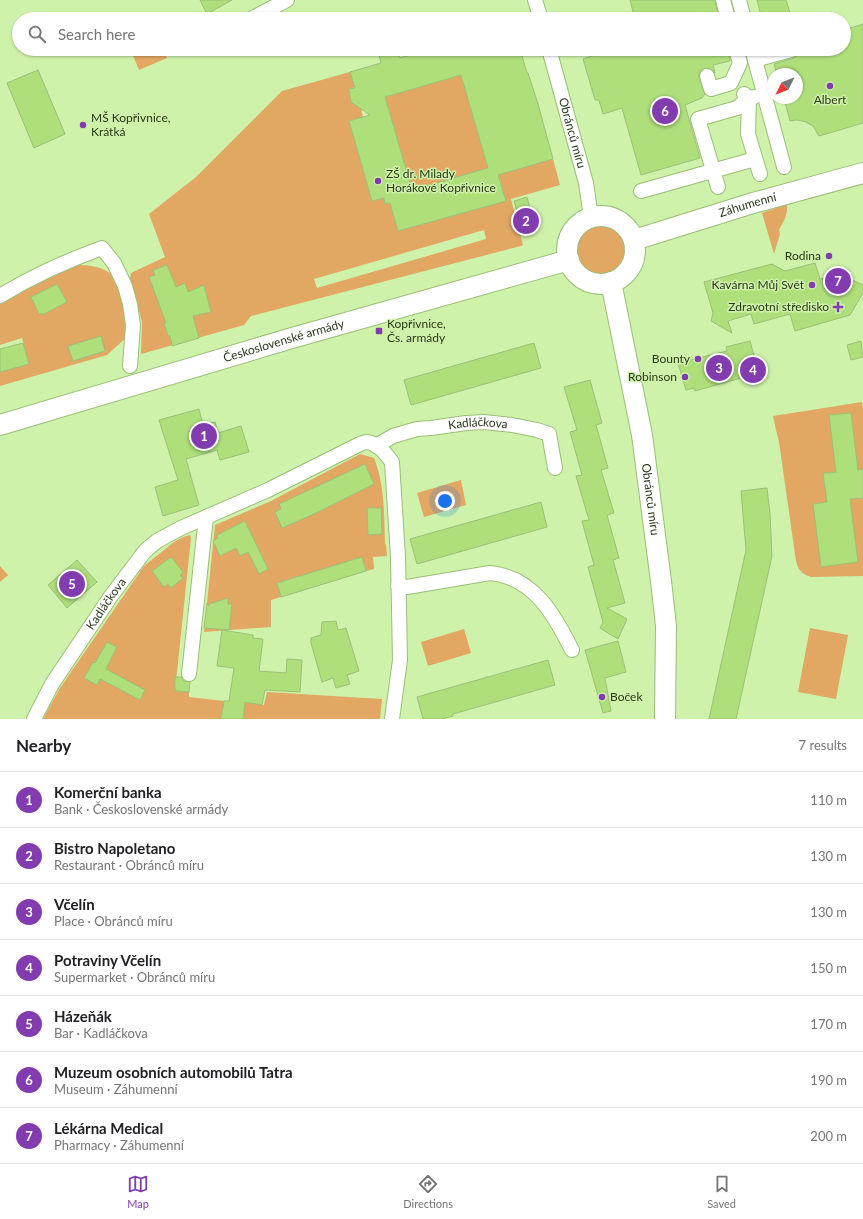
<!DOCTYPE html>
<html lang="en">
<head>
<meta charset="utf-8">
<style>
	:root { --surface:#fff; --page:#f2f2f2; --text:#202124; --muted:#757577; --line:#e0e0e0; --accent:#833caf }
	body { margin:0; font-family:Lato,sans-serif; background:var(--page); color:var(--text) }
	.compass { position:absolute; left:767px; top:68px; width:36px; height:36px; border-radius:50%; background:var(--surface); box-shadow:0 1px 3px #0004; rotate:228deg }
	.you { position:absolute; left:445px; top:501px; width:14px; height:14px; margin:-10px; border:3px solid #fff; border-radius:50%; background:#1a73e8; box-shadow:0 0 0 6px #1a73e833 }
	.badge { display:grid; place-items:center; width:26px; height:26px; border-radius:50%; background:var(--accent); color:#fff; font-size:13px; font-weight:700 }
	.pin { position:absolute; translate:-50% -50%; border:2px solid #fff; box-shadow:0 1px 4px #0006 }
	.list { margin:0; padding:0; list-style:none }
	h2 { display:flex; justify-content:space-between; align-items:center; height:52px; margin:0; padding:0 16px; font-size:17px }
	h2 small { font-size:13px; font-weight:400; color:var(--muted) }
	.list li { display:grid; grid-template-columns:26px 1fr auto; gap:12px; align-items:center; box-sizing:border-box; height:56px; padding:0 16px; border-top:1px solid var(--line) }
	.list b { display:block; font-size:15px; white-space:nowrap }
	.list p { margin:0; font-size:13px; white-space:nowrap; color:var(--muted) }
	.list em { font-size:13px; font-style:normal; color:var(--muted) }
	.icon { flex:none; width:22px; height:22px; fill:none; stroke:currentColor; stroke-width:2; stroke-linecap:round; stroke-linejoin:round }
	.map { position:relative; flex:none; width:863px; height:719px; overflow:hidden }
	.search { position:absolute; background:var(--surface); box-shadow:0 1px 3px #0004; left:12px; right:12px; top:12px; height:44px; display:flex; align-items:center; gap:10px; box-sizing:border-box; padding:0 14px; border-radius:22px; color:var(--muted); font-size:15px }
	.sheet { height:444px; background:var(--surface) }
	nav { display:flex; justify-content:space-around; align-items:center; box-sizing:border-box; height:56px; border-top:1px solid var(--line); background:var(--surface); font-size:11px; color:var(--muted) }
	nav a { display:grid; justify-items:center; gap:2px }
	nav .on { color:var(--accent) }
	.map>svg:first-child { display:block }
	.green { fill:#e1a763; fill-rule:evenodd }
	.building { fill:#afdf7b; stroke:#9cbf77; fill-rule:evenodd }
	.lines { fill:none; stroke-linecap:round; stroke-linejoin:round }
	.street-casing { stroke:#9bbe77; stroke-width:16 }
	.secondary-casing { stroke:#9bbe77; stroke-width:22 }
	.street { stroke:#fff; stroke-width:14 }
	.secondary { stroke:#fff; stroke-width:20 }
	.poi-dot { fill:#833caf; stroke:#cef2a9; stroke-width:1.5 }
	.labels { text-anchor:middle; stroke-width:3; stroke-linejoin:round; paint-order:stroke }
	.poi-label { font-size:12px; fill:#2b391b; stroke:#cef2a9; text-anchor:end }
	.street-label { font-size:12px; fill:#2b391b; stroke:#cef2a9 }
</style>
</head>
<body>
<div class="map">
<svg width="863" height="719" viewBox="0 0 863 719">
	<rect width="100%" height="100%" fill="#cef2a9"/>
	<path class="green" d="M 142,49 L 163,49 L 167,58 L 139,70 L 132,53 Z
		M 350,72 L 355,87 L 349,89 L 351,102 L 359,100 L 363,117 L 349,121 L 372,201 L 384,198 L 385,204 L 390,203 L 398,231 L 506,201 L 498,173 L 518,169 L 553,159 L 560,185 L 511,199 L 523,245 L 521,246 L 251,316 L 244,325 L 141,354 L 142,322 L 130,278 L 131,273 L 165,257 L 149,214 L 196,177 L 282,91 ZM 484,230 L 486,239 L 317,288 L 314,279 Z
		M 461,75 L 488,168 L 412,190 L 389,110 L 368,102 Z
		M 787,204 C 788,215 784,221 779,230 L 780,234 L 774,254 L 762,213 Z
		M577 250a24 24 0 1 1 48 0a24 24 0 1 1-48 0Z
		M 76,265 C 88,265 103,266 112,275 C 123,286 125,320 128,336 L 107,355 L 0,386 L 0,372 L 29,364 L 22,338 L 0,345 L 0,304 L 67,267 Z
		M 862,402 L 863,409 L 863,576 L 811,577 C 802,574 798,570 796,561 L 779,442 L 776,430 L 773,416 Z
		M 360,454 L 374,458 C 385,486 384,515 385,544 L 386,545 L 387,556 L 373,557 L 374,569 L 366,571 L 362,557 L 277,583 L 281,597 L 271,600 L 271,627 L 204,632 L 215,525 L 271,501 Z
		M 461,480 L 466,505 L 424,517 L 417,493 Z
		M 190,535 L 191,538 L 175,691 L 189,692 L 189,697 L 224,701 L 221,719 L 43,719 L 60,688 L 144,566 L 174,542 L 183,537 Z
		M 0,566 L 8,575 L 0,582 Z
		M 810,628 L 848,635 L 836,699 L 798,692 Z
		M 464,629 L 471,653 L 428,666 L 421,642 Z
		M 267,692 L 382,699 L 380,719 L 243,719 L 245,702 L 264,705 Z"/>
	<path class="building" d="M 200,0 L 232,0 L 207,14 Z
		M 630,0 L 715,0 L 719,19 L 635,19 Z
		M 757,0 L 786,0 L 792,19 L 762,19 Z
		M 863,24 L 863,123 L 819,136 L 813,126 L 806,122 L 797,120 L 790,121 L 784,98 L 797,98 L 797,74 L 777,74 L 774,64 L 794,58 L 797,56 L 799,49 L 844,49 L 844,30 Z
		M 390,49 L 396,49 L 400,58 L 430,49 L 520,49 L 527,73 L 528,73 L 538,104 L 553,159 L 498,175 L 506,201 L 398,231 L 390,203 L 385,204 L 384,198 L 372,201 L 349,121 L 370,115 L 351,102 L 349,89 L 355,88 L 350,72 L 381,63 L 379,55 ZM 461,75 L 488,168 L 412,190 L 385,97 Z
		M 594,49 L 728,49 L 730,61 L 713,65 L 715,73 L 712,70 L 709,68 L 701,70 L 699,74 L 699,78 L 705,94 L 702,98 L 685,105 L 700,158 L 641,175 L 622,108 L 603,114 L 599,100 L 595,100 L 583,59 L 595,55 Z
		M 38,70 L 65,134 L 34,148 L 7,83 Z
		M 527,197 L 536,230 L 521,225 L 514,201 Z
		M 815,263 L 820,279 L 839,274 L 863,285 L 863,293 L 850,315 L 795,331 L 790,314 L 754,324 L 751,314 L 728,321 L 732,333 L 711,321 L 713,313 L 704,282 L 772,264 L 785,271 Z
		M 167,265 L 176,287 L 185,283 L 188,292 L 204,285 L 211,312 L 193,316 L 199,338 L 172,346 L 170,336 L 168,336 L 164,323 L 166,323 L 149,277 L 155,275 L 153,270 Z
		M 57,284 L 67,302 L 44,314 L 39,314 L 31,297 Z
		M 101,336 L 105,351 L 73,361 L 68,346 Z
		M 750,341 L 759,373 L 695,391 L 694,388 L 686,390 L 678,363 L 727,351 L 726,347 Z
		M 861,341 L 863,357 L 851,360 L 847,345 Z
		M 23,343 L 29,364 L 0,372 L 0,349 Z
		M 534,343 L 541,368 L 411,405 L 404,380 Z
		M 590,380 L 602,423 L 596,425 L 608,468 L 601,470 L 614,513 L 607,515 L 619,558 L 613,560 L 625,603 L 607,608 L 627,619 L 618,639 L 600,628 L 603,622 L 588,567 L 594,565 L 582,521 L 589,520 L 576,476 L 582,475 L 570,432 L 577,430 L 564,387 Z
		M 199,409 L 203,425 L 215,422 L 218,433 L 241,426 L 249,452 L 220,460 L 217,450 L 186,459 L 199,505 L 163,516 L 155,487 L 178,480 L 159,420 Z
		M 851,413 L 858,470 L 863,469 L 863,498 L 850,499 L 858,562 L 821,567 L 813,504 L 827,502 L 823,473 L 836,472 L 829,415 Z
		M 365,464 L 374,484 L 314,514 L 282,528 L 275,512 L 281,509 L 279,504 Z
		M 767,488 L 770,514 L 772,556 L 736,719 L 709,719 L 746,550 L 741,491 Z
		M 541,502 L 547,527 L 417,564 L 410,539 Z
		M 367,508 L 381,508 L 382,534 L 368,535 Z
		M 245,521 L 268,569 L 259,574 L 248,552 L 240,556 L 236,548 L 220,556 L 213,541 L 218,538 L 217,535 Z
		M 171,557 L 183,572 L 180,575 L 183,578 L 171,588 L 168,584 L 164,587 L 163,586 L 152,571 Z
		M 362,557 L 366,571 L 281,597 L 277,583 Z
		M 77,560 L 97,582 L 67,608 L 48,585 Z
		M 228,598 L 228,604 L 232,604 L 229,630 L 204,628 L 207,603 L 209,606 L 209,604 Z
		M 336,621 L 338,630 L 346,628 L 359,671 L 347,675 L 350,684 L 336,688 L 333,678 L 322,682 L 311,643 L 311,638 L 321,635 L 322,622 Z
		M 222,630 L 253,635 L 253,638 L 263,639 L 259,671 L 286,673 L 287,659 L 302,660 L 300,692 L 265,690 L 262,705 L 245,702 L 243,719 L 221,719 L 224,701 L 229,701 L 234,668 L 217,666 Z
		M 618,641 L 626,672 L 605,678 L 611,711 L 603,713 L 585,650 Z
		M 107,642 L 117,647 L 106,669 L 145,690 L 140,700 L 100,679 L 97,685 L 84,678 L 93,662 L 95,663 Z
		M 548,660 L 555,685 L 453,714 L 453,716 L 442,719 L 423,719 L 417,697 Z
		M 175,677 L 181,677 L 184,681 L 190,682 L 189,692 L 175,691 Z"/>
	<g class="lines">
		<g class="street-casing">
			<g id="street">
				<path d="M 535,0 L 541,19"/>
				<path d="M 723,0 L 728,19"/>
				<path d="M 739,0 L 744,19"/>
				<path d="M 251,19 L 287,0"/>
				<path id="s1" d="M 549,49 L 586,183 L 591,217"/>
				<path d="M 752,49 L 784,167"/>
				<path d="M 755,60 L 791,50"/>
				<path d="M 707,76 L 711,89 L 731,83 L 740,63 L 736,49"/>
				<path d="M 754,97 L 749,98 L 748,134 L 760,174"/>
				<path d="M 718,187 L 698,119 L 737,108 L 749,98 L 744,94"/>
				<path d="M 641,191 L 755,159"/>
				<path d="M 0,296 C 33,276 66,261 102,248 L 114,263 L 125,286 L 130,304 L 133,325 L 130,366"/>
				<path id="s2" d="M 376,446 L 393,436 L 417,429 L 431,428 L 466,423 L 484,422 L 512,425 L 537,430 L 549,434 L 555,468"/>
				<path d="M 398,586 L 407,587 L 490,573 C 534,577 555,616 572,650"/>
				<path d="M 189,674 L 206,517"/>
				<path id="s3" d="M 34,719 L 52,684 L 111,596 L 145,551 L 157,541 L 181,528 L 268,490 L 358,445 C 360,444 364,442 367,442 C 378,443 386,454 392,462 L 398,557 L 400,660 L 392,719"/>
			</g>
		</g>
		<g class="secondary-casing">
			<g id="secondary">
				<circle cx="601" cy="250" r="34"/>
				<path id="s4" d="M 634,240 L 753,203 L 863,173"/>
				<path id="s5" d="M 611,282 L 642,435 L 661,581 L 666,626 L 665,719"/>
				<path id="s6" d="M 0,425 L 292,338 L 569,260"/>
			</g>
		</g>
		<use href="#street" class="street"/>
		<use href="#secondary" class="secondary"/>
	</g>
	<g class="poi-dot">
		<circle cx="830" cy="86" r="4"/>
		<circle cx="83" cy="125" r="4"/>
		<circle cx="378" cy="181" r="4"/>
		<circle cx="829" cy="256" r="4"/>
		<circle cx="812" cy="285" r="4"/>
		<path d="M836 301h4v4h4v4h-4v4h-4v-4h-4v-4h4z"/>
		<rect x="375" y="327" width="8" height="8" rx="2"/>
		<circle cx="698" cy="359" r="4"/>
		<circle cx="685" cy="377" r="4"/>
		<circle cx="602" cy="697" r="4"/>
	</g>
	<g class="labels">
		<g class="poi-label">
			<text x="830" y="104" text-anchor="middle">Albert</text>
			<text x="91" y="122" text-anchor="start">MŠ Kopřivnice,<tspan x="91" dy="14">Krátká</tspan></text>
			<text x="386" y="178" text-anchor="start">ZŠ dr. Milady<tspan x="386" dy="14">Horákové Kopřivnice</tspan></text>
			<text x="821" y="260">Rodina</text>
			<text x="804" y="289">Kavárna Můj Svět</text>
			<text x="829" y="311">Zdravotní středisko</text>
			<text x="387" y="328" text-anchor="start">Kopřivnice,<tspan x="387" dy="14">Čs. armády</tspan></text>
			<text x="690" y="363">Bounty</text>
			<text x="677" y="381">Robinson</text>
			<text x="610" y="701" text-anchor="start">Boček</text>
		</g>
		<g class="street-label">
			<text dy="4" stroke="none"><textPath href="#s1" startOffset="87">Obránců míru</textPath></text>
			<text dy="4" stroke="none"><textPath href="#s4" startOffset="119">Záhumenní</textPath></text>
			<text dy="4" stroke="none"><textPath href="#s6" startOffset="296">Československé armády</textPath></text>
			<text dy="4" stroke="none"><textPath href="#s2" startOffset="106">Kadláčkova</textPath></text>
			<text dy="4" stroke="none"><textPath href="#s5" startOffset="221">Obránců míru</textPath></text>
			<text dy="4" stroke="none"><textPath href="#s3" startOffset="136">Kadláčkova</textPath></text>
		</g>
	</g>
</svg>
<svg class="compass" viewBox="-18 -18 36 36"><path d="M0-13l5 13h-10z" fill="#e53935"/><path d="M0 13l5-13h-10z" fill="#757577"/></svg>
<div class="you"></div>
<div class="pin badge" style="left:204px;top:436px">1</div>
<div class="pin badge" style="left:526px;top:221px">2</div>
<div class="pin badge" style="left:719px;top:368px">3</div>
<div class="pin badge" style="left:753px;top:370px">4</div>
<div class="pin badge" style="left:72px;top:584px">5</div>
<div class="pin badge" style="left:665px;top:111px">6</div>
<div class="pin badge" style="left:838px;top:281px">7</div>
<div class="search"><svg class="icon" aria-label="search" viewBox="0 0 24 24"><circle cx="10" cy="10" r="6"/><path d="M15 15l6 6"/></svg>Search here</div>
</div>
<section class="sheet">
<h2>Nearby<small>7 results</small></h2>
<ul class="list">
<li><span class="badge">1</span><div><b>Komerční banka</b><p>Bank · Československé armády</p></div><em>110 m</em></li>
<li><span class="badge">2</span><div><b>Bistro Napoletano</b><p>Restaurant · Obránců míru</p></div><em>130 m</em></li>
<li><span class="badge">3</span><div><b>Včelín</b><p>Place · Obránců míru</p></div><em>130 m</em></li>
<li><span class="badge">4</span><div><b>Potraviny Včelín</b><p>Supermarket · Obránců míru</p></div><em>150 m</em></li>
<li><span class="badge">5</span><div><b>Házeňák</b><p>Bar · Kadláčkova</p></div><em>170 m</em></li>
<li><span class="badge">6</span><div><b>Muzeum osobních automobilů Tatra</b><p>Museum · Záhumenní</p></div><em>190 m</em></li>
<li><span class="badge">7</span><div><b>Lékárna Medical</b><p>Pharmacy · Záhumenní</p></div><em>200 m</em></li>
</ul>
</section>
<nav>
<a class="on"><svg class="icon" aria-label="map" viewBox="0 0 24 24"><path d="M3 6l6-2 6 2 6-2v14l-6 2-6-2-6 2zM9 4v14M15 6v14"/></svg>Map</a>
<a><svg class="icon" aria-label="directions" viewBox="0 0 24 24"><path d="M12 3l9 9-9 9-9-9zM9 14v-3h6M13 9l2 2-2 2"/></svg>Directions</a>
<a><svg class="icon" aria-label="saved" viewBox="0 0 24 24"><path d="M7 4h10v16l-5-4-5 4z"/></svg>Saved</a>
</nav>
</body>
</html>
